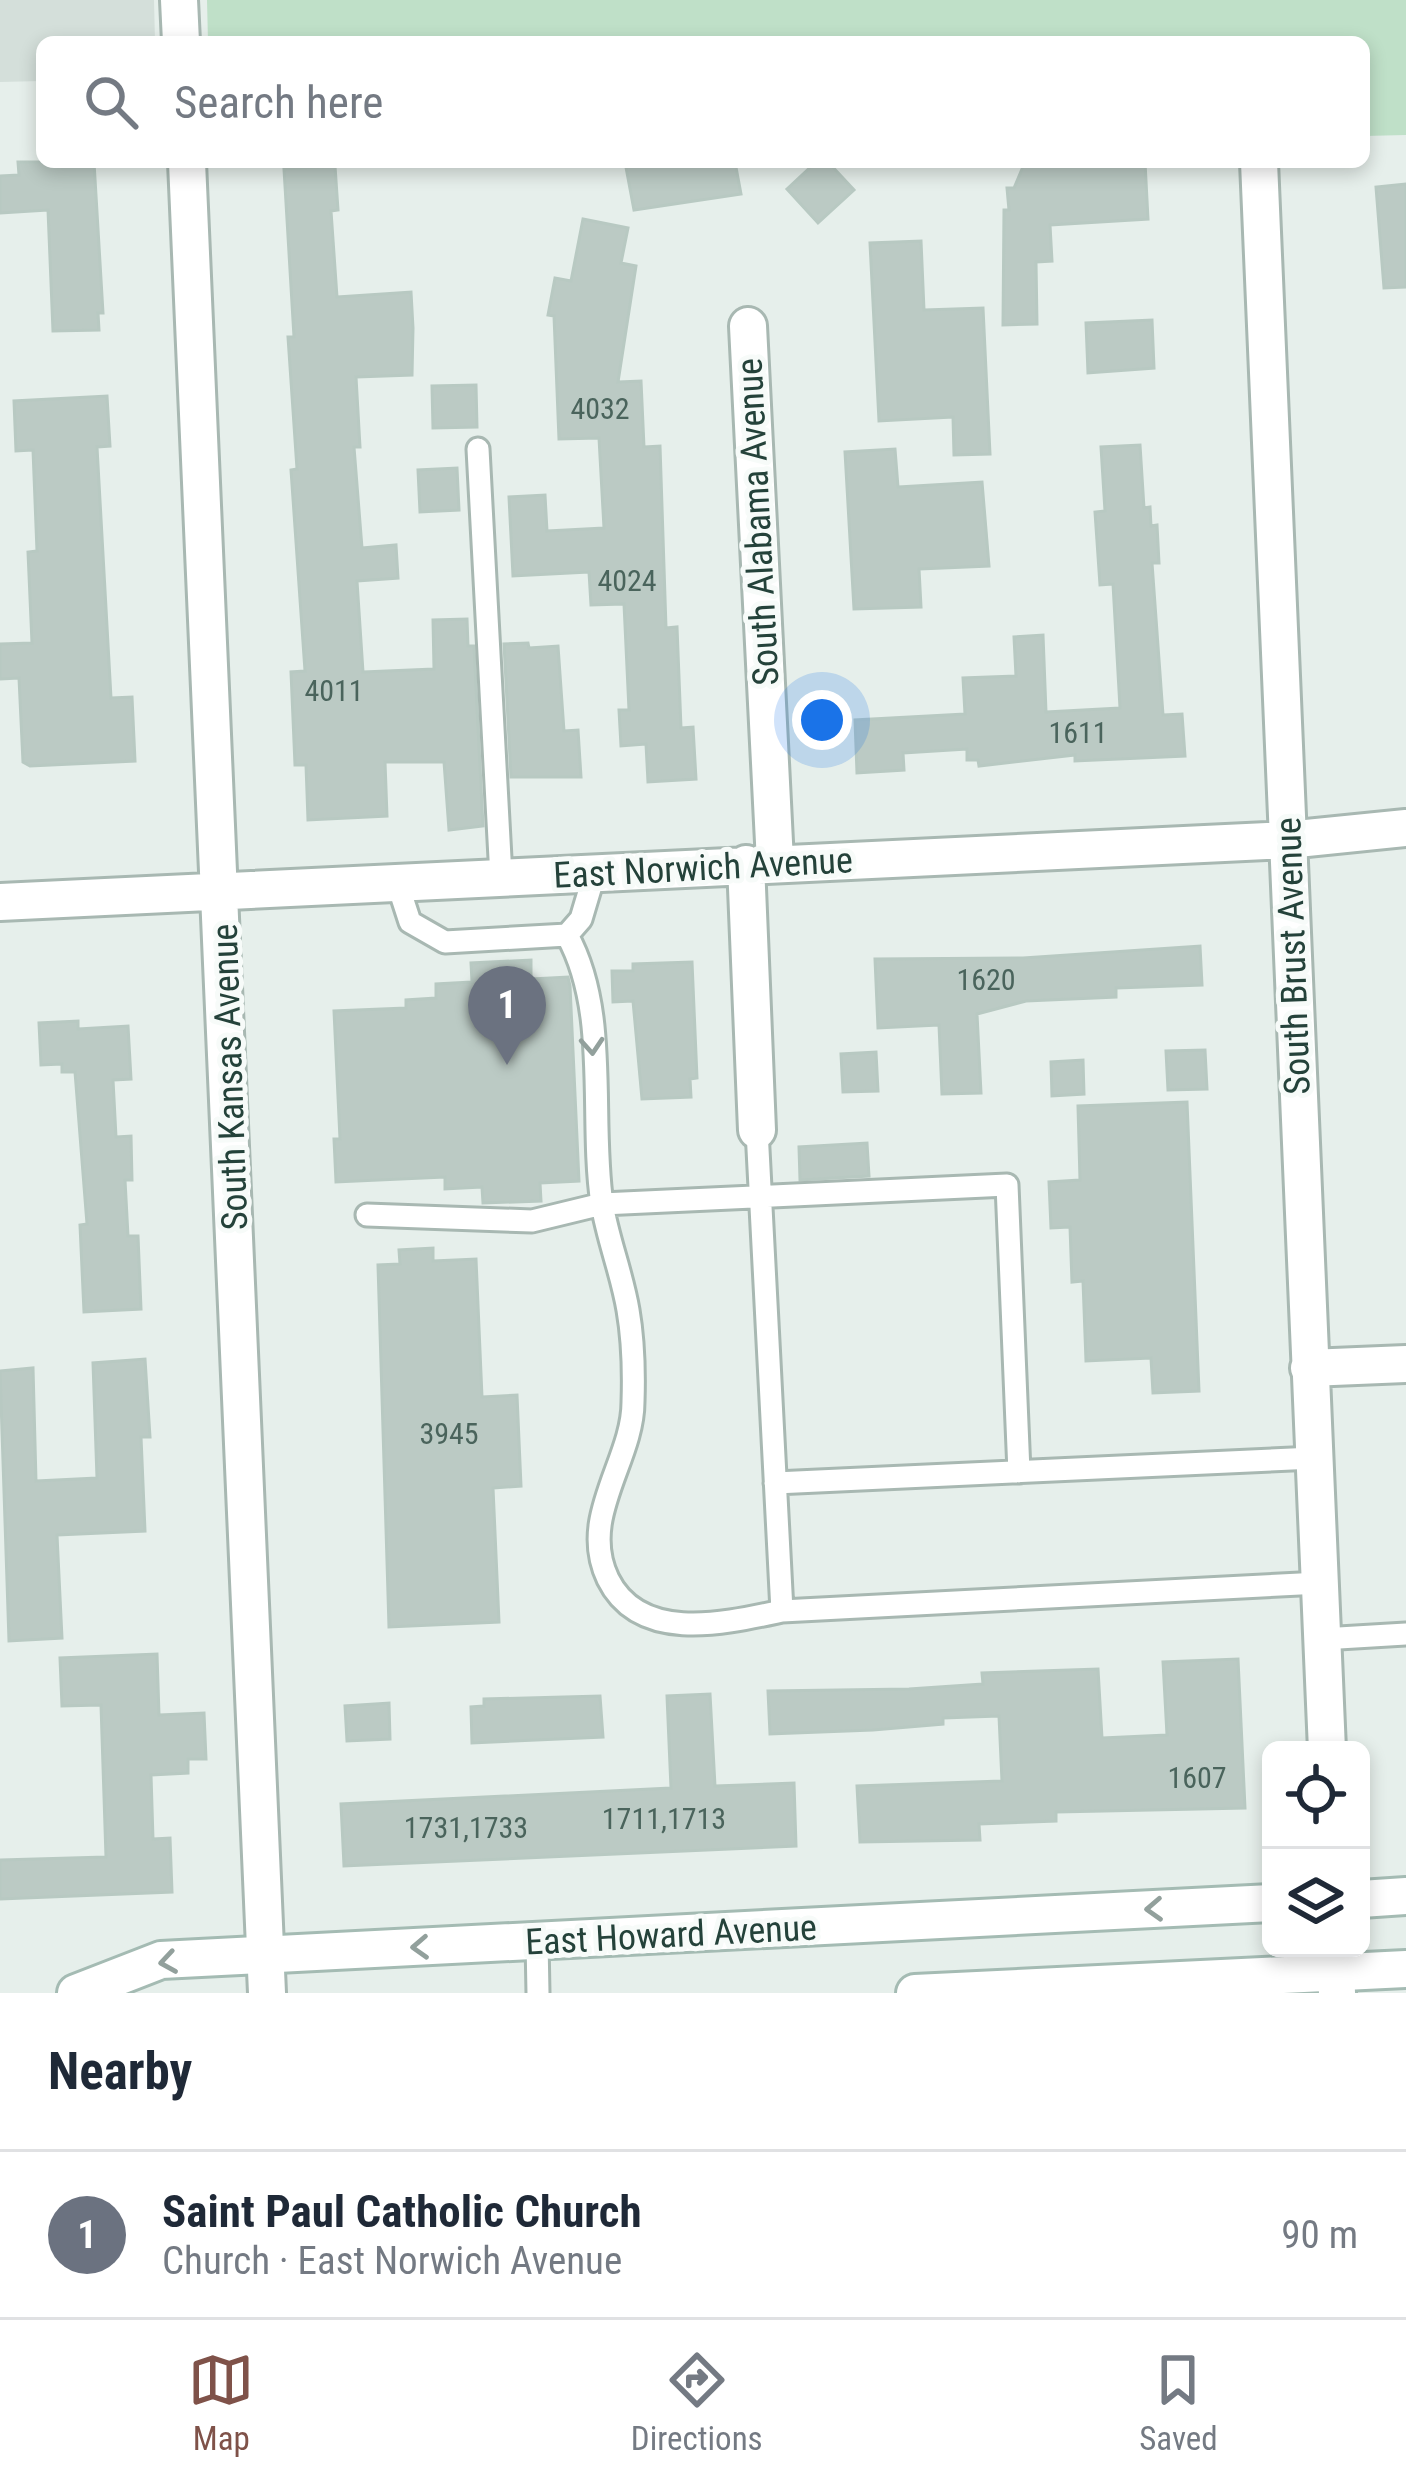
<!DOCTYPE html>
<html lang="en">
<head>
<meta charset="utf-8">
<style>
	:root { --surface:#fff; --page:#f6f6f7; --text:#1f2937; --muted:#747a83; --line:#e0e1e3; --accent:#7f5249 }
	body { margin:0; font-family:"Roboto Condensed",sans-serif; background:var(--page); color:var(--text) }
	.controls { position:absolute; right:36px; bottom:36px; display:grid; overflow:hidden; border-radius:18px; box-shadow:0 6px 18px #0003 }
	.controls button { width:108px; height:108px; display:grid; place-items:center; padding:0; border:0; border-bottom:3px solid var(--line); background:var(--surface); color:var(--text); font:60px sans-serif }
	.you { position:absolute; left:822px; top:720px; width:42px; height:42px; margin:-30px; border:9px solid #fff; border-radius:50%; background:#1a73e8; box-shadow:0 0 0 18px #1a73e833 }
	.badge { display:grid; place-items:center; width:78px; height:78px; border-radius:50%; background:var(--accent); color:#fff; font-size:39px; font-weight:700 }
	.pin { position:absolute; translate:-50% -99px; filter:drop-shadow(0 3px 6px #0008) }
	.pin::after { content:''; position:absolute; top:63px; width:42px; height:36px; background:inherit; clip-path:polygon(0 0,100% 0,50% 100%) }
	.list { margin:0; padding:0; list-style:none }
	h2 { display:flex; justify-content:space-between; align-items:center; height:156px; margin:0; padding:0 48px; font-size:51px }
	h2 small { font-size:39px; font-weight:400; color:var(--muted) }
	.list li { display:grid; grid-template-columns:78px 1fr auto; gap:36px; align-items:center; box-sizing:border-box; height:168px; padding:0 48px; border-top:3px solid var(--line) }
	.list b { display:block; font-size:45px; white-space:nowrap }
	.list p { margin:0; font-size:39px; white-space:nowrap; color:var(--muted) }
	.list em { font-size:39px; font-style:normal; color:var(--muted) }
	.icon { flex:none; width:66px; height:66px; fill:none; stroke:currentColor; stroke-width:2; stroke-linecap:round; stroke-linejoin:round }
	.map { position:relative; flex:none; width:1406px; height:1993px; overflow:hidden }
	.search { position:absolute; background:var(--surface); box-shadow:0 6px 18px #0003; left:36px; right:36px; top:36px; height:132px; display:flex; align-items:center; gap:30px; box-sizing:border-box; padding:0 42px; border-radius:18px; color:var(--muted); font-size:45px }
	.sheet { height:324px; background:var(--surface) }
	nav { display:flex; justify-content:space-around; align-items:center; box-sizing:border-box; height:168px; border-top:3px solid var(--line); background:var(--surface); font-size:33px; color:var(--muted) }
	nav a { display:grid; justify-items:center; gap:6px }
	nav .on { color:var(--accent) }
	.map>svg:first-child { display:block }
	.built { fill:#d4dfda }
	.green { fill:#bfe0c8 }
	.building { fill:#bbcac4; stroke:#b8c9c2; stroke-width:3 }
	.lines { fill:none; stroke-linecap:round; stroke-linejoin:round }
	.lane-casing { stroke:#a8b8b2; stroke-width:27 }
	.street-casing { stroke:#a8b8b2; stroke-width:42 }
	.secondary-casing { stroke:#a4bbb3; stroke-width:42 }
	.lane { stroke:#fff; stroke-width:21 }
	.street { stroke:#fff; stroke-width:36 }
	.secondary { stroke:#fff; stroke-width:36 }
	.oneway { stroke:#92a09c }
	.labels { text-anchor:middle; stroke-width:10; stroke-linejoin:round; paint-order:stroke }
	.number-label { font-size:30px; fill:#4a645c }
	.street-label { font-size:36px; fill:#24423a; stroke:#f7fbf9 }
</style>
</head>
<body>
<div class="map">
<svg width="1406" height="1993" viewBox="0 0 1406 1993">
	<rect width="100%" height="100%" fill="#e6efeb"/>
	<path class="built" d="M 0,0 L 154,0 L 155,42 L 42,42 L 42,81 L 0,82 Z"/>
	<path class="green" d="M 207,0 L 1406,0 L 1406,135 L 1364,136 L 1364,42 L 208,42 Z"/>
	<path class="building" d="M 18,162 L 94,162 L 103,313 L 98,313 L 99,330 L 53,331 L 48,210 L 0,213 L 0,176 L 19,175 Z
		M 625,162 L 735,162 L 741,194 L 634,210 Z
		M 816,162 L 828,162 L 854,190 L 818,223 L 787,189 Z
		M 1025,162 L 1145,162 L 1148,219 L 1050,225 L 1052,261 L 1036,262 L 1037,324 L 1003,325 L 1004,210 L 1009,210 L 1007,188 L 1014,188 Z
		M 335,166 L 338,210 L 331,211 L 337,297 L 411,292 L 413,328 L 412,375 L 356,377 L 360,447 L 354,447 L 362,548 L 396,545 L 398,578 L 357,581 L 363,672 L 434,669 L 433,620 L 467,619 L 468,646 L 474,646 L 483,826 L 449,830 L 444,762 L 385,762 L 387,816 L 308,820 L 306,765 L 295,765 L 291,672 L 305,671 L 291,470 L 297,469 L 288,337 L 294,337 L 284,169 Z
		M 1406,184 L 1406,287 L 1384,288 L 1376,187 Z
		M 583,219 L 628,228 L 621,263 L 636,266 L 618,382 L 641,381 L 644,447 L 660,446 L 666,628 L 677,627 L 681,728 L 693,727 L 696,779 L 648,782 L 646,744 L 621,746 L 619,710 L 629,710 L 624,604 L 591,605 L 589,572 L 513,576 L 509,497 L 545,495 L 547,531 L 604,528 L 599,438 L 559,439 L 554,316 L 548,315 L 555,278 L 571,281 Z
		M 921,241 L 924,310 L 983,308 L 990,454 L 954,455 L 953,417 L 879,421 L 870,243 Z
		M 1152,320 L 1154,368 L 1088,373 L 1086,323 Z
		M 476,385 L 477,427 L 433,428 L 432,386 Z
		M 107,396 L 110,446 L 97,447 L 111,698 L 132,697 L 135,761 L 30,766 L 23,762 L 19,678 L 0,679 L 0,644 L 32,643 L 28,552 L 37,551 L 33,450 L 16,451 L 14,401 Z
		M 1140,445 L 1144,508 L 1150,507 L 1151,526 L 1157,525 L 1159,563 L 1152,563 L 1163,715 L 1182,714 L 1185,756 L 1075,761 L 1075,755 L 979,766 L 978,760 L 967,760 L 967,749 L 903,753 L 904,770 L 857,773 L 855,720 L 965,714 L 963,678 L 1016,676 L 1014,637 L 1043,635 L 1046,712 L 1120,708 L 1113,584 L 1100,585 L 1095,512 L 1105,511 L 1101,447 Z
		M 895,449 L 898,487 L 982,482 L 989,566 L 919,569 L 921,607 L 854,609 L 845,452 Z
		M 457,468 L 459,510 L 420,512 L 418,470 Z
		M 528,643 L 529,648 L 558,646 L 564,731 L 578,730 L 581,777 L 511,777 L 504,644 Z
		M 1200,946 L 1202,985 L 1116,988 L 1116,997 L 1026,1001 L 977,1014 L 981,1093 L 942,1094 L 939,1025 L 878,1028 L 875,959 L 1023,958 Z
		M 531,960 L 531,979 L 568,977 L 570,986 L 579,1181 L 540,1183 L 541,1201 L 483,1203 L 482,1187 L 445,1189 L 445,1177 L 336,1182 L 334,1139 L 340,1139 L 334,1011 L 406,1008 L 406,1000 L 436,998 L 436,984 L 472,982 L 471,963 Z
		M 692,962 L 697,1078 L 690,1079 L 691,1097 L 642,1099 L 633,1001 L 613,1002 L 612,971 L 633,971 L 633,964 Z
		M 78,1021 L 78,1029 L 128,1026 L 131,1079 L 113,1080 L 116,1137 L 131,1136 L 132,1180 L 125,1180 L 128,1236 L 138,1236 L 141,1309 L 84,1312 L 80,1225 L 87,1224 L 75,1072 L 62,1072 L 62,1064 L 41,1065 L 39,1023 Z
		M 1205,1050 L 1207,1089 L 1168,1090 L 1166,1051 Z
		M 876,1052 L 878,1091 L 843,1092 L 841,1054 Z
		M 1083,1060 L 1084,1094 L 1052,1096 L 1051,1062 Z
		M 1187,1102 L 1199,1391 L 1153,1393 L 1151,1358 L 1086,1361 L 1083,1281 L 1072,1282 L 1070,1227 L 1051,1228 L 1049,1182 L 1080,1180 L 1078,1106 Z
		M 867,1143 L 869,1176 L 800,1180 L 799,1147 Z
		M 433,1248 L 433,1261 L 476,1259 L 482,1397 L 517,1395 L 521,1486 L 493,1488 L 499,1622 L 389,1627 L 378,1265 L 400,1264 L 399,1250 Z
		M 145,1359 L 150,1437 L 141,1437 L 145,1531 L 57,1535 L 62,1638 L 9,1641 L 0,1371 L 33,1368 L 36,1481 L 97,1478 L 93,1363 Z
		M 157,1654 L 159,1715 L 204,1713 L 206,1759 L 188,1759 L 188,1773 L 151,1775 L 153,1839 L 170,1838 L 172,1892 L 0,1899 L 0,1860 L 106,1857 L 101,1705 L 62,1706 L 60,1658 Z
		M 1238,1659 L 1245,1808 L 1056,1812 L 1056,1821 L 979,1824 L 980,1840 L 860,1842 L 857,1786 L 1002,1781 L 999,1716 L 943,1718 L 943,1724 L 873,1730 L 770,1734 L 768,1691 L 909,1689 L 983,1684 L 982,1673 L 1098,1669 L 1102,1738 L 1167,1735 L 1163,1662 Z
		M 710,1694 L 715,1786 L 794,1783 L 796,1846 L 344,1866 L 341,1804 L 671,1788 L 667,1696 Z
		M 600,1696 L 603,1737 L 472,1743 L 471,1707 L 484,1706 L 484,1699 Z
		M 389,1703 L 390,1739 L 347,1741 L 345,1706 Z"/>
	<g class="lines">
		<g class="lane-casing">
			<path id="lane" d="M 478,449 L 501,877
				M 397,882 L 410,922 L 445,942 L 567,935 L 581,919 L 595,872
				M 567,935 C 610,1013 589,1116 602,1204 C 608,1240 622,1274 628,1310 C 633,1339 634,1372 633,1402 C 633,1461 578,1517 608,1579 C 640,1644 726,1623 782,1611 L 1320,1583
				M 757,1130 L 782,1611
				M 367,1215 L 532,1221 L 602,1204 L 1007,1185 L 1019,1472
				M 775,1483 L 1314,1458
				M 1322,1639 L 1406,1634
				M 537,1941 L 538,1993"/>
		</g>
		<g class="street-casing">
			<path id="street" d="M 179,0 L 181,42
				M 187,162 L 267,1993
				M 1259,162 L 1327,1750
				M 748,326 L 775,862
				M 746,864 L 757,1130
				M 0,902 L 1287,840 L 1406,828
				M 1309,1368 L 1406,1364
				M 1335,1948 L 1337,1993"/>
		</g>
		<g class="secondary-casing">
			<path id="secondary" d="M 1361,1899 L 1406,1896
				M 76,1993 L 161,1960 L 1271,1903
				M 915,1993 L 1406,1969"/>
		</g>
		<use href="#lane" class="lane"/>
		<use href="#street" class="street"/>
		<use href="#secondary" class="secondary"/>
	</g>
	<defs><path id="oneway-chevron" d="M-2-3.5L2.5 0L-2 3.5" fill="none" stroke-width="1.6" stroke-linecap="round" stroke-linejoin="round" transform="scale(3)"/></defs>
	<g class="oneway">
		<use href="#oneway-chevron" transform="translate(592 1046) rotate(86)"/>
		<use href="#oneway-chevron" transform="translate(1154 1909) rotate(177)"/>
		<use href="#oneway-chevron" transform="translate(420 1947) rotate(177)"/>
		<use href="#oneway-chevron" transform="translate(168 1962) rotate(171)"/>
	</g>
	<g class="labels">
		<g class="number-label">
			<text x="600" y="419">4032</text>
			<text x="627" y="591">4024</text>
			<text x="334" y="701">4011</text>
			<text x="1078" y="743">1611</text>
			<text x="986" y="990">1620</text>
			<text x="449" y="1444">3945</text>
			<text x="1197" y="1788">1607</text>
			<text x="664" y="1829">1711,1713</text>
			<text x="466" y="1838">1731,1733</text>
		</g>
		<g class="street-label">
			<text transform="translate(757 522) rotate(-93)" y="13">South Alabama Avenue</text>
			<text transform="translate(703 867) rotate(-3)" y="13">East Norwich Avenue</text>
			<text transform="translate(1292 956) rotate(-92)" y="13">South Brust Avenue</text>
			<text transform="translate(229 1077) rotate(-92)" y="13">South Kansas Avenue</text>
			<text transform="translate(671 1934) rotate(-3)" y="13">East Howard Avenue</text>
		</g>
	</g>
</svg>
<div class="controls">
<button><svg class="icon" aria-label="locate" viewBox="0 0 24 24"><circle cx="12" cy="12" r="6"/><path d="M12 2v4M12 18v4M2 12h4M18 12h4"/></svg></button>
<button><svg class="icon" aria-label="layers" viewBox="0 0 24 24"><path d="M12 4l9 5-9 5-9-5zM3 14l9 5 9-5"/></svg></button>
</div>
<div class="you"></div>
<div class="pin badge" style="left:507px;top:1065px;background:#6b7280">1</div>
<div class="search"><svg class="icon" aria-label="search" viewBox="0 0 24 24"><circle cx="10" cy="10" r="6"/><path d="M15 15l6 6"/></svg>Search here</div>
</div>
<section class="sheet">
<h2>Nearby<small></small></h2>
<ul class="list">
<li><span class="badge" style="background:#6b7280">1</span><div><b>Saint Paul Catholic Church</b><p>Church · East Norwich Avenue</p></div><em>90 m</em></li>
</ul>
</section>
<nav>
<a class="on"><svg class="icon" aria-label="map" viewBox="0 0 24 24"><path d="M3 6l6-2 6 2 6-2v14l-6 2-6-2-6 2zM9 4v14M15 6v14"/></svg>Map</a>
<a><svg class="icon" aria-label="directions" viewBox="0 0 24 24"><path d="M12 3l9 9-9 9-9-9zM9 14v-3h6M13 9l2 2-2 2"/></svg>Directions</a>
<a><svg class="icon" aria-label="saved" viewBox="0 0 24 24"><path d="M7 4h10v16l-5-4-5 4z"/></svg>Saved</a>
</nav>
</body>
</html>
